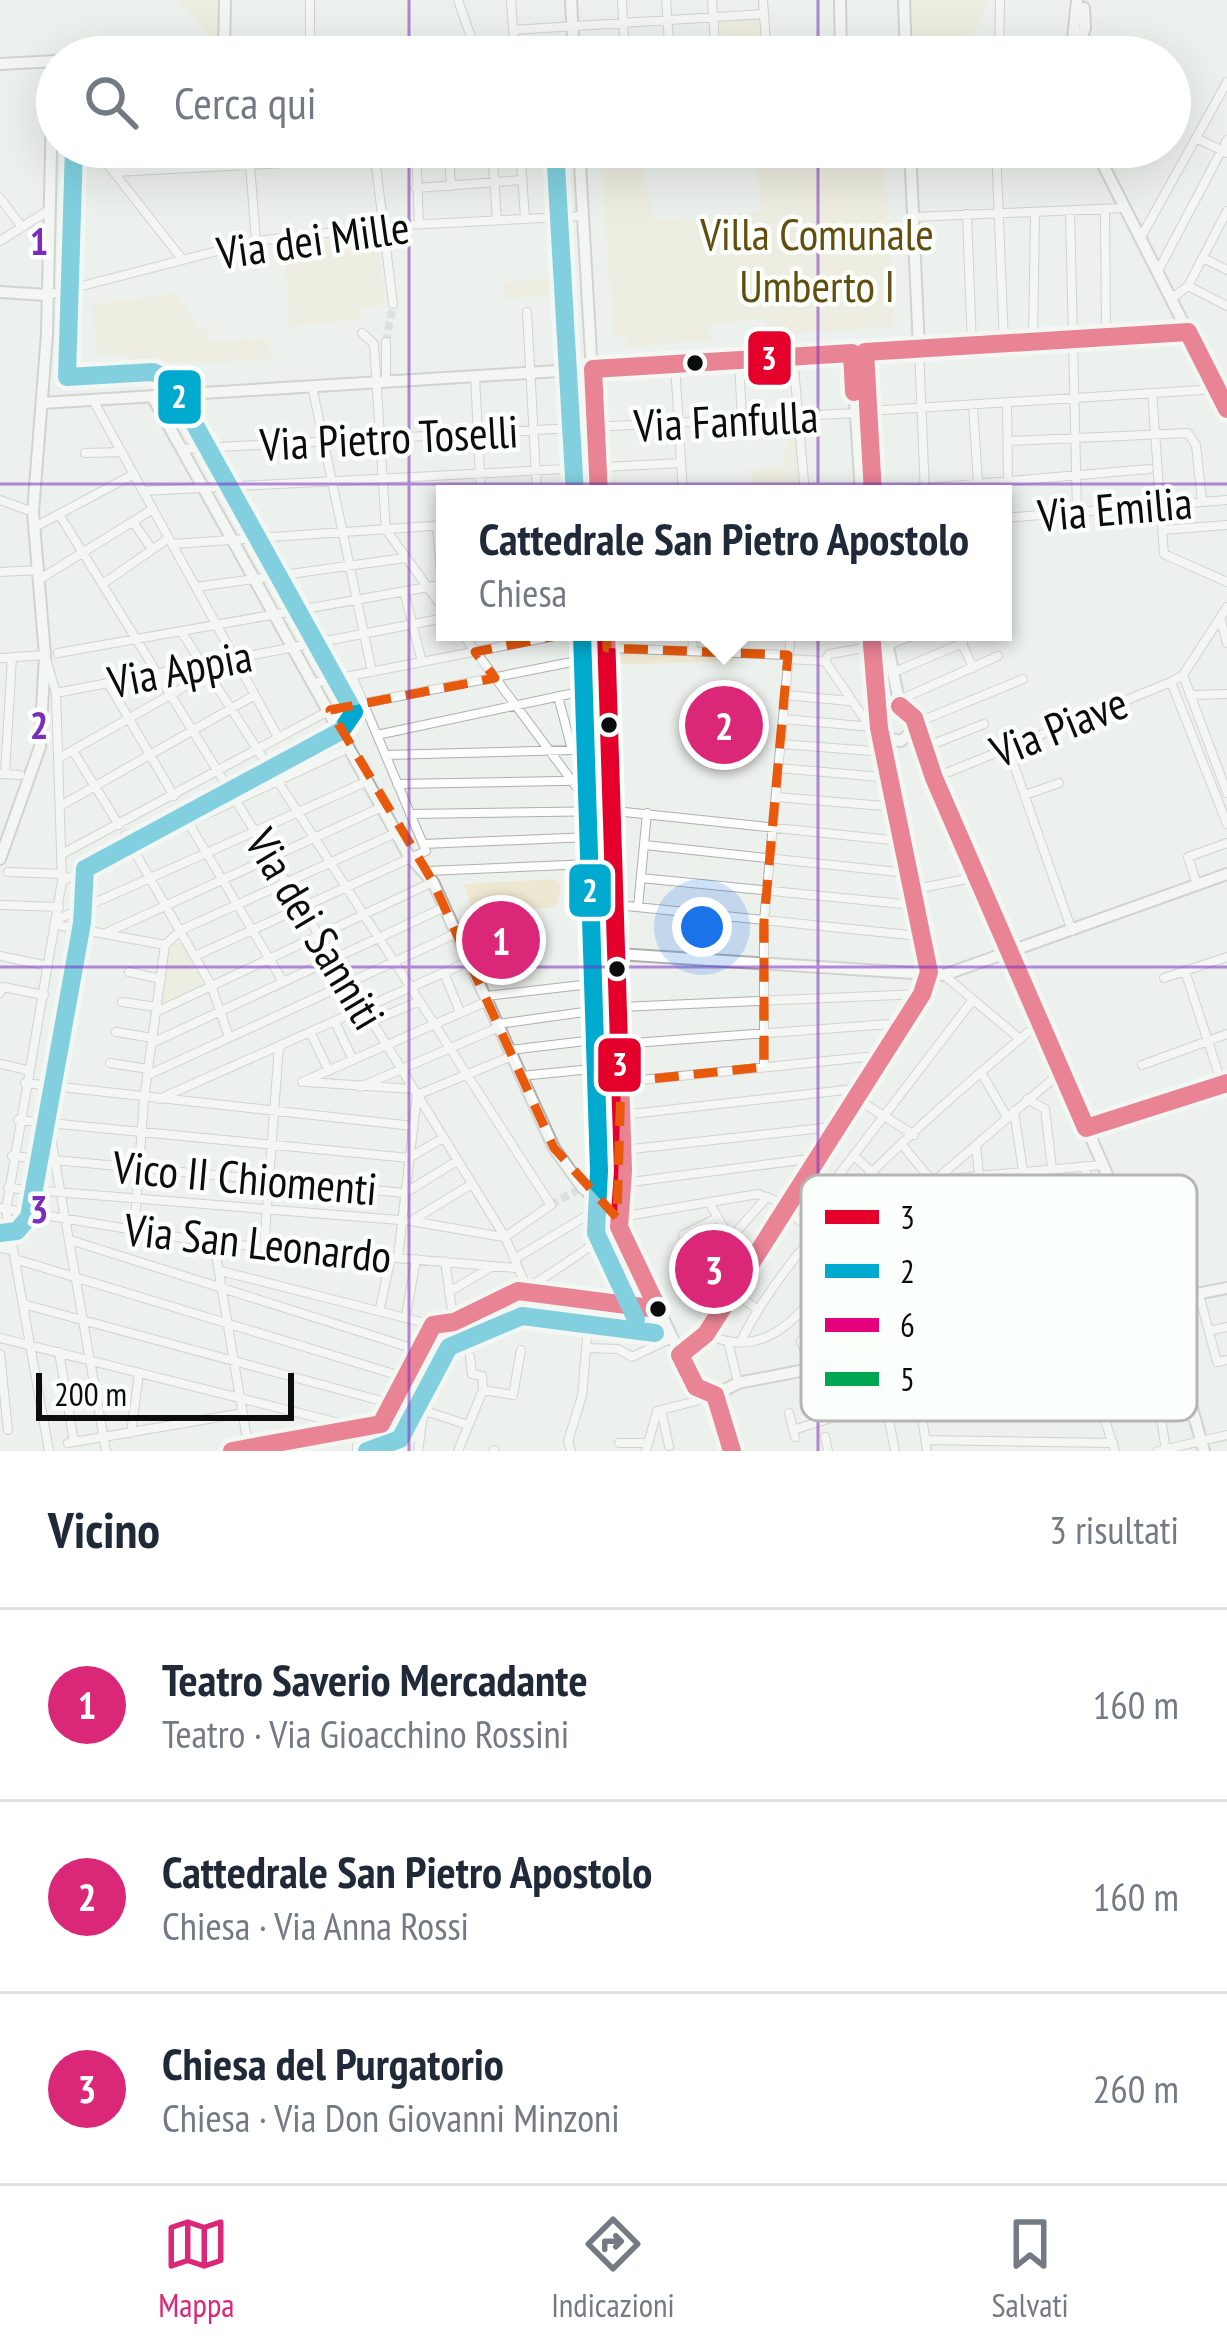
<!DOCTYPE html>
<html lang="it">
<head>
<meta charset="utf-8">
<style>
	:root { --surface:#fff; --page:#f2f2f3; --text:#1f2937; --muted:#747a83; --line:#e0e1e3; --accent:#db2777 }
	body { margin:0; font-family:"PT Sans Narrow",sans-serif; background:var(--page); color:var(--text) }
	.scale { position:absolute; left:36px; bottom:30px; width:258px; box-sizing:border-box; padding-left:12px; border:6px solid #0b0d0b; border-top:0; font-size:33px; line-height:42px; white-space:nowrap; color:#0b0d0b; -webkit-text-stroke:9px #fbfffb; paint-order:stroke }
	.you { position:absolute; left:702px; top:927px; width:42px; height:42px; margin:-30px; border:9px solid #fff; border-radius:50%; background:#1a73e8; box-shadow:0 0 0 18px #1a73e833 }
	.badge { display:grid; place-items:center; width:78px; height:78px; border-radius:50%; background:var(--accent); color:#fff; font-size:39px; font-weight:700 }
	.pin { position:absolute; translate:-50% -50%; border:6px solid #fff; box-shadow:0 3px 12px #0006 }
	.popup { position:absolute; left:436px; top:485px; width:576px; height:156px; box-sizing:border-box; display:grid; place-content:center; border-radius:0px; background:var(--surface); filter:drop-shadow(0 3px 9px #0005); font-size:39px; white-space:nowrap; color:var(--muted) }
	.popup b { font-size:45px; color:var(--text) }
	.popup::after { content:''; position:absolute; left:50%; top:100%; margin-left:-24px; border:24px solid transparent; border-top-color:var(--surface) }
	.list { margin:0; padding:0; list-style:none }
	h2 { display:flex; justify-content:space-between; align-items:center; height:156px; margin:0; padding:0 48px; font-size:51px }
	h2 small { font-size:39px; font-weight:400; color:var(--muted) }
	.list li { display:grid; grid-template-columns:78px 1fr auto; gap:36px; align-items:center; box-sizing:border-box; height:192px; padding:0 48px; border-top:3px solid var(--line) }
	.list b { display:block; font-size:45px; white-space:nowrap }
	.list p { margin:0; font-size:39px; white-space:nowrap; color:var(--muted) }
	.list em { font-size:39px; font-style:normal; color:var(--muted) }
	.icon { flex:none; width:66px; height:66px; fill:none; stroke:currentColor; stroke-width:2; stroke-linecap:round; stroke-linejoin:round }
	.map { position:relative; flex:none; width:1227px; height:1451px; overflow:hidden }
	.search { position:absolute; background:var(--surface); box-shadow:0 12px 48px #0002; left:36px; right:36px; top:36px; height:132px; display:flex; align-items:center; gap:30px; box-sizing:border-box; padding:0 42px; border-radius:66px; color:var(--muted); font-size:45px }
	.sheet { height:732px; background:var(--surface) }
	nav { display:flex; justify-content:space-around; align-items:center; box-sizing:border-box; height:168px; border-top:3px solid var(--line); background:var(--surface); font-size:33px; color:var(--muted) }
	nav a { display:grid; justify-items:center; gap:6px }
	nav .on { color:var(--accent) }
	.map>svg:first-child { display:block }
	.green { fill:#eee8d2 }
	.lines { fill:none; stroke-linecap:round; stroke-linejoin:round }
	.street-tunnel { stroke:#cbcfcb; stroke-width:8; stroke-dasharray:8 4; stroke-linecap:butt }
	.street-casing { stroke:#adb0ad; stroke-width:10 }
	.secondary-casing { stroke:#adb0ad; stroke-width:14 }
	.street { stroke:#fcfdfc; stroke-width:8 }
	.secondary { stroke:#fcfdfc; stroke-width:10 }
	.bus-1-casing { stroke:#fbfffb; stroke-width:27 }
	.bus-2-casing { stroke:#fbfffb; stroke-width:27 }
	.bus-1 { stroke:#e4002b; stroke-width:18 }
	.bus-2 { stroke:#00a9ce; stroke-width:18 }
	.marked { fill:none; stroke:#e8590c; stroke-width:9; stroke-dasharray:24 15; stroke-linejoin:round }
	.grid { fill:none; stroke:#7b2cbf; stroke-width:3; stroke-opacity:0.55 }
	.bus-dot { fill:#0b0d0b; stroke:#fbfffb; stroke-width:4.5 }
	.labels { text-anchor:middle; stroke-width:9; stroke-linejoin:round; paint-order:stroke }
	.park-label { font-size:45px; fill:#624e0f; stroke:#fbfffb }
	.street-label { font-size:45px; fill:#0b0d0b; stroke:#fbfffb }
	.key { fill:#fbfffb; stroke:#b3b6b3; stroke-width:3 }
	.key-label { font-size:33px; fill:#0b0d0b }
	.grid-label { font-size:39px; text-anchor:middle; font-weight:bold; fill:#7b2cbf; stroke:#fbfffb; stroke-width:9; stroke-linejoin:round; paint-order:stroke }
	.line-badge { stroke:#fbfffb; stroke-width:4.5 }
	.badge-label { font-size:33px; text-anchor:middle; font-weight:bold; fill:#fff }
</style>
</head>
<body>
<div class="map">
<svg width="1227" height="1451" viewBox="0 0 1227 1451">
	<rect width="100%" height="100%" fill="#edf1ed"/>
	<path class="green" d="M 176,0 L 218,0 L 219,46 Z
		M 910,0 L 989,0 L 971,41 L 911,45 Z
		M 762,18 L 764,40 L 721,43 L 720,20 Z
		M 599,147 L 640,147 L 653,220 L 761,211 L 756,147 L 884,147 L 894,327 L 767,335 L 765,319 L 709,324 L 710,340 L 627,347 L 626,335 L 614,335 Z
		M 377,234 L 385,304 L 360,309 L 360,319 L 290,327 L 284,245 Z
		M 574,277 L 575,290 L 505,300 L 503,282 Z
		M 176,293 L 199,329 L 209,329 L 210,341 L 270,338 L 271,360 L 130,365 L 129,354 L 98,356 L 92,305 Z
		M 794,423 L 800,493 L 753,494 L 751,467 L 758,474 L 762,467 L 783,466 L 783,448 L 788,447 L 786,429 L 754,427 L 754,436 L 749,436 L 748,426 Z
		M 607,648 L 734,651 L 733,661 L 608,665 Z
		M 555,879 L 561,887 L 556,907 L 474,914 L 464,884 Z
		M 181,942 L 202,983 L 162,1003 L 170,945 Z"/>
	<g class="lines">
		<path class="street-tunnel" d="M 386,342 L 393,304
			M 551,1205 L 579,1189
			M 588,1326 L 590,1308"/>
		<g class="street-casing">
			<path id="street" d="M 458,0 L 478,57
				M 511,0 L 515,57
				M 622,0 L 625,57
				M 666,0 L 670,57
				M 712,0 L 716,57
				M 763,0 L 767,57
				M 513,30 L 764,14
				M 310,57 L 310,0
				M 999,57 L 1000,0
				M 1196,138 L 1227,153
				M 94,147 L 182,259
				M 148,147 L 170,168
				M 416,147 L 419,225
				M 492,147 L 497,220
				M 520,147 L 525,219
				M 996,147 L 1004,343
				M 449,155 L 451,186
				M 375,158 L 393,304
				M 320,161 L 321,147
				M 250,165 L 256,241
				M 115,172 L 493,152
				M 416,188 L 522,180
				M 0,198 L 21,226
				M 1105,210 L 1106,337
				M 1070,211 L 1077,511
				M 967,214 L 972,346
				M 913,217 L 1125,208
				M 1141,237 L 1227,82
				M 0,241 L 49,210
				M 1203,258 L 1227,270
				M 1158,271 L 1227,140
				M 1188,286 L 1227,306
				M 47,295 L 256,241 L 388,226 L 583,216
				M 1171,299 L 1188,286 L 1227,211
				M 527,312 L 537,494
				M 362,333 L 374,344 L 386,530
				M 386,342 L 386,382
				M 1033,342 L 1035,212
				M 919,349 L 925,494
				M 793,356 L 805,494
				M 739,360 L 742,421
				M 675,364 L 683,494
				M 475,376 L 481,494
				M 312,386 L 372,672
				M 1152,393 L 1164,554 L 1227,582
				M 93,400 L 278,737
				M 1007,404 L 1008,479
				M 973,407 L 978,482
				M 868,411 L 1217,389
				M 1008,441 L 1188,433 L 1196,445 L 1202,501
				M 183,449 L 856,413
				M 85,453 L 122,452
				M 143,491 L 681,463
				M 871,493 L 1149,469
				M 0,500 L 33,512
				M 59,514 L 505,1237 L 526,1286
				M 1003,518 L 1227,500
				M 133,522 L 152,549
				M 437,526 L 442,584
				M 35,527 L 134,474
				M 1162,530 L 1227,525
				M 387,531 L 445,611
				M 172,544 L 445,525
				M 0,572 L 39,570
				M 40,579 L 153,509
				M 104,583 L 169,538
				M 196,587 L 405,558
				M 404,591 L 422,662
				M 1220,618 L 1227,643
				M 181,631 L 551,1205 L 505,1237
				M 461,632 L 593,809
				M 692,632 L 693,650
				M 957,632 L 973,668
				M 886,646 L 921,632
				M 607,648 L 788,655
				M 58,653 L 445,584
				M 0,658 L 45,655 L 56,693 L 62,881 L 6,1210 L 49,1451
				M 788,659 L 825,661 L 870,727
				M 825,661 L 829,654 L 859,649
				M 894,672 L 963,643
				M 1183,675 L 1227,793
				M 1171,682 L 1227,824
				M 108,683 L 174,796
				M 314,683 L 575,632
				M 56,693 L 445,618
				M 786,695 L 849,701
				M 1190,695 L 1227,694
				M 558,696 L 572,750
				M 900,706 L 906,697 L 998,656
				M 784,719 L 872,727
				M 916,723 L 1023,679
				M 377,735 L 607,686
				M 781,744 L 885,752
				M 923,748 L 984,724
				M 1008,748 L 1072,931
				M 73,751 L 119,825
				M 386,755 L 610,749
				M 59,758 L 209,673
				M 779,768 L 891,778
				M 1,774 L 20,775
				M 5,774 L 12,657
				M 934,778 L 1171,682 L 1183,675 L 1227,607
				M 397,784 L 612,780
				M 1025,795 L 1059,783
				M 777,797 L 895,807
				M 62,805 L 255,695
				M 410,814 L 615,811 L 901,841
				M 188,822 L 282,980
				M 125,835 L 211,985 L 229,1037
				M 423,844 L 614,836
				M 645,845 L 907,873
				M 62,854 L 330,710 L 607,655
				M 427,871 L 615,863
				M 8,872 L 62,874
				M 641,878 L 913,905
				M 62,881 L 349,748
				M 1197,885 L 1188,857 L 1227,843
				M 911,890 L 977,877
				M 0,905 L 59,907
				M 617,905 L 919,936
				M 638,907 L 647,813
				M 58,919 L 368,781
				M 57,925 L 165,945
				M 108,932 L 384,806
				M 165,945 L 181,930 L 398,832
				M 0,956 L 48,966
				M 195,956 L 426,851 L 352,676
				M 472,965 L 521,957
				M 1185,971 L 1222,1084
				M 129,972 L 161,979
				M 444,973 L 460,1012
				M 945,976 L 1020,1039
				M 1164,978 L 1227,957
				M 0,993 L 3,987 L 44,995
				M 486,996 L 617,981
				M 122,1002 L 157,1007
				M 156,1012 L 433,882
				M 372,1021 L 420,1001
				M 335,1022 L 353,1060
				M 498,1024 L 620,1007 L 921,994
				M 116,1032 L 153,1038
				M 310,1032 L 329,1071
				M 152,1043 L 445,907
				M 620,1044 L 904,1023
				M 510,1050 L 619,1037
				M 110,1063 L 148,1069
				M 0,1064 L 27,1070
				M 1142,1065 L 1227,1034
				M 764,1067 L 764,921 L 791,632
				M 982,1074 L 1007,1117
				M 148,1075 L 468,928 L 521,924
				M 521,1076 L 621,1066
				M 302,1082 L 488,1001
				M 307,1082 L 413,1089
				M 621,1082 L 886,1055
				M 25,1083 L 413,1126
				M 42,1087 L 106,1451
				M 360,1087 L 499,1027
				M 159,1099 L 470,961
				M 857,1099 L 914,1135
				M 1027,1099 L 1045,1109 L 1056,1202
				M 1014,1111 L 1023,1171
				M 622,1115 L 863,1088
				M 18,1120 L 409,1158 L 443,1138
				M 976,1145 L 1062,1071
				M 903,1146 L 932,1181
				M 623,1150 L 841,1126
				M 12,1156 L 405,1193 L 457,1161
				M 854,1156 L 875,1175
				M 1084,1166 L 1095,1198
				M 623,1183 L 817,1158
				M 929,1183 L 937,1247
				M 8,1188 L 411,1221 L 503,1237
				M 825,1193 L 972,1001
				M 709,1202 L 730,1239 L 767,1197
				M 906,1204 L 913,1218 L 1116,1196
				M 0,1208 L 214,1243 L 516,1268
				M 785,1210 L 818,1234
				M 983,1210 L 979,1176 L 1102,1165
				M 620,1217 L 758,1194 L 788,1205
				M 830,1218 L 873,1266
				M 411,1221 L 472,1184
				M 134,1233 L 144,1099 L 165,945
				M 683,1235 L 717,1218
				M 70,1240 L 418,1350
				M 214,1243 L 249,1451
				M 264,1247 L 279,1046
				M 0,1248 L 13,1250
				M 857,1248 L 976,1145 L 979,1176 L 932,1181
				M 398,1257 L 417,1095 L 512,1056
				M 516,1258 L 603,1206
				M 15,1259 L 404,1377
				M 221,1271 L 433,1325 C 499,1317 565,1262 619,1227
				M 519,1291 L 658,1309
				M 732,1291 L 757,1309
				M 449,1292 L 493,1266
				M 1199,1294 L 1217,1362 L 1227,1360
				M 23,1304 L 393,1404
				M 380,1308 L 391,1257
				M 945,1312 L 1148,1269
				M 892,1315 L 890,1299 L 943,1290
				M 406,1316 L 416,1259
				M 1072,1318 L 1115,1451
				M 1047,1327 L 1058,1380
				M 1209,1331 L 1227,1327
				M 1023,1332 L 1030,1381
				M 706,1334 C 778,1368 815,1292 854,1244
				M 0,1338 L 359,1428 L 357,1451
				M 728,1341 L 738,1383
				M 741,1341 C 797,1227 942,1104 1040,1022
				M 801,1341 L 892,1315 L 945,1308
				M 944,1342 L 942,1279 L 1047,1271
				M 587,1348 L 618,1349 L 632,1357 L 672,1338
				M 59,1352 L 74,1442
				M 0,1354 L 8,1430
				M 680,1355 L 706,1334 L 922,994 L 929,972
				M 470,1356 L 472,1374 L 482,1376 L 483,1390
				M 812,1368 L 801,1341 L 853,1285 L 867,1281
				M 1155,1376 L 1166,1451
				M 882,1379 L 1093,1380 L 1183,1374
				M 483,1390 L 513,1395 L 521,1350
				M 392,1407 L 423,1416
				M 661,1410 L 669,1446
				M 887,1410 L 1195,1416
				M 921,1410 L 927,1451
				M 425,1411 L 468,1425
				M 789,1413 L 795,1437
				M 381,1424 L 433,1325
				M 381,1424 L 391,1435 L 419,1438
				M 793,1430 L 886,1401
				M 131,1433 L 139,1373
				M 825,1437 L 828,1451
				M 926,1440 L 1113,1443
				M 68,1443 L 243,1413
				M 619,1443 L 648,1443
				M 232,1451 L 381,1424
				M 418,1451 L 423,1416 L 456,1337 L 445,1261
				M 458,1451 L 483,1390
				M 494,1451 L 494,1450
				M 571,1451 L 568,1441 L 582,1396 L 588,1326
				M 646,1451 L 657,1411 L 696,1401 L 705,1391
				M 895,1451 L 866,1300 L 873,1266 L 937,1247 L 1136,1240
				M 1158,1451 L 1227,1435"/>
		</g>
		<g class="secondary-casing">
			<path id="secondary" d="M 571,0 L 574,57
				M 840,0 L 841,57
				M 904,0 L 906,57
				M 1060,49 L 1073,40 L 1077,0
				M 224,57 L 225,0
				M 999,57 L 1062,50 L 1072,57
				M 1075,57 L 1085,28 L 1084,8
				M 0,64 L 57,61
				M 579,147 L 599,494
				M 910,147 L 919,349
				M 1094,147 L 1227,409
				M 0,292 L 47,295
				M 865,352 L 873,494
				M 852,353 L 861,494
				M 152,396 L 409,856 L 433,882 L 554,1148 L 582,1187 L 617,1218
				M 42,403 L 1188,332
				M 606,632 L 623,1171 L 619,1227 L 696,1387 L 715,1395
				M 871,632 L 879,728 L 929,972
				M 885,632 L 900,706
				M 900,706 L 914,718 L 934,778 L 1161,1298 L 1204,1451
				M 885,738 L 901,741 L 914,730
				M 0,859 L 40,747 L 45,655 L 33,512 L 47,334 L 53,61
				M 618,954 L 944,975 L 1227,874
				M 1086,1128 L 1227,1083
				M 715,1395 L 738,1383 L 1227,1288
				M 715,1395 L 732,1451"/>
		</g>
		<use href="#street" class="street"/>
		<use href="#secondary" class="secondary"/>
		<g class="bus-1-casing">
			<path id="bus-1" d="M 599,494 L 593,369 L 852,353 L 854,392
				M 873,494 L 865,352 L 1188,332 L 1227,409
				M 606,632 L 623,1171 L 619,1227 L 658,1309
				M 900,706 L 914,718 L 934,778 L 1086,1128 L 1227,1083
				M 232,1451 L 381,1424 L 433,1325 L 454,1322 L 518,1291 L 658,1309
				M 732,1451 L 715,1395 L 696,1387 L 680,1355 L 706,1334 L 922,994 L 929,972 L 879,728 L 871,632"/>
		</g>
		<g class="bus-2-casing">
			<path id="bus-2" d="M 555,148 L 575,494
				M 582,633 L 599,1171 L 596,1233 L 636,1319
				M 0,1233 L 17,1231 L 29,1217 L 82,923 L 85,869 L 341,731 L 354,712 L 170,380 L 153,372 L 67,377 L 74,147
				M 367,1451 L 400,1439 L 449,1347 L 522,1316 L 655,1333"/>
		</g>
		<use href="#bus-1" class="bus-1"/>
		<use href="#bus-2" class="bus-2"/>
	</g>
	<path d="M0 0H1227V1451H0ZM 606,626 L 607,648 L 788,655 L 764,921 L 764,1067 L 621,1082 L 617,1218 L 554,1148 L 433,882 L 330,710 L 495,678 L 475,652 Z" fill="#edf1ed" fill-opacity=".55" fill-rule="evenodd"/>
	<path class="marked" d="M 606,626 L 607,648 L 788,655 L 764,921 L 764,1067 L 621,1082 L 617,1218 L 554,1148 L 433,882 L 330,710 L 495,678 L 475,652 Z"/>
	<path class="grid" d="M 409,0 L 409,57M 818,0 L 818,57M 409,147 L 409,1451M 818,147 L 818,1451M 0,484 L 1227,484M 0,967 L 1227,967"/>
	<g class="bus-dot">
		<circle cx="695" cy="363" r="10"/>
		<circle cx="609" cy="725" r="10"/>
		<circle cx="617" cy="969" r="10"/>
		<circle cx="658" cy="1309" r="10"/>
	</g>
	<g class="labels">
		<g class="park-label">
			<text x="817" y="250">Villa Comunale<tspan x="817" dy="52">Umberto I</tspan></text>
		</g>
		<g class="street-label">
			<text transform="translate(313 240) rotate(-8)" y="16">Via dei Mille</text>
			<text transform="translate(726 421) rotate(-3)" y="16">Via Fanfulla</text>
			<text transform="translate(389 438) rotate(-3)" y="16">Via Pietro Toselli</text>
			<text transform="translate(1115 509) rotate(-5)" y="16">Via Emilia</text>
			<text transform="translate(180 669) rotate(-11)" y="16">Via Appia</text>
			<text transform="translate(1059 727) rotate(-22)" y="16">Via Piave</text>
			<text transform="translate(315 929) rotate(59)" y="16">Via dei Sanniti</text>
			<text transform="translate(245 1178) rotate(5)" y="16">Vico II Chiomenti</text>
			<text transform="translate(258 1243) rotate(6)" y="16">Via San Leonardo</text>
		</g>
	</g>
	<rect x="801" y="1175" width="396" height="246" rx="18" class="key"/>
	<rect x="825" y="1210" width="54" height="14" fill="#e4002b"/>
	<rect x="825" y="1264" width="54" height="14" fill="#00a9ce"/>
	<rect x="825" y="1318" width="54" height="14" fill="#e5007d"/>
	<rect x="825" y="1372" width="54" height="14" fill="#00a651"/>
	<g class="key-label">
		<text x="900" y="1229">3</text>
		<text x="900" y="1283">2</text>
		<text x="900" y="1337">6</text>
		<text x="900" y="1391">5</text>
	</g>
	<g class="grid-label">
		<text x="39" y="255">1</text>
		<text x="39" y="739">2</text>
		<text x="39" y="1223">3</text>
	</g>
	<g class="line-badge">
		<rect x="746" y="329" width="47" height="58" rx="12" fill="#e4002b"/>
		<rect x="156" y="368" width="47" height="58" rx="12" fill="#00a9ce"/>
		<rect x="567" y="862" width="46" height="57" rx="12" fill="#00a9ce"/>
		<rect x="596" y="1036" width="47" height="58" rx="12" fill="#e4002b"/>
	</g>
	<g class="badge-label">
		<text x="769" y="370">3</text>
		<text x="179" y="408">2</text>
		<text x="590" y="902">2</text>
		<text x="620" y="1076">3</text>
	</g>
</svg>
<div class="scale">200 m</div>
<div class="you"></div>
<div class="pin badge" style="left:501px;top:940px">1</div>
<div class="pin badge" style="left:724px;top:725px">2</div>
<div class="popup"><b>Cattedrale San Pietro Apostolo</b>Chiesa</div>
<div class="pin badge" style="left:714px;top:1269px">3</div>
<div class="search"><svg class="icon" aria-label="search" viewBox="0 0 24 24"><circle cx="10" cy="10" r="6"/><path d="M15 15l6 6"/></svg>Cerca qui</div>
</div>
<section class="sheet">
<h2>Vicino<small>3 risultati</small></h2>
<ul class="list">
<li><span class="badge">1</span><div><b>Teatro Saverio Mercadante</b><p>Teatro · Via Gioacchino Rossini</p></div><em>160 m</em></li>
<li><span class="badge">2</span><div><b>Cattedrale San Pietro Apostolo</b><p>Chiesa · Via Anna Rossi</p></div><em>160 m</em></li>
<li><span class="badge">3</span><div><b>Chiesa del Purgatorio</b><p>Chiesa · Via Don Giovanni Minzoni</p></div><em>260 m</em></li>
</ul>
</section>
<nav>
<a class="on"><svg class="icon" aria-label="map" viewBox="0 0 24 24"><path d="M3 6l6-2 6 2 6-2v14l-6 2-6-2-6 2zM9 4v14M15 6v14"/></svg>Mappa</a>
<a><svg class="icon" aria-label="directions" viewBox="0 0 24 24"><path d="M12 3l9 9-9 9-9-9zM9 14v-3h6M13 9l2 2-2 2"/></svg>Indicazioni</a>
<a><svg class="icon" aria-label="saved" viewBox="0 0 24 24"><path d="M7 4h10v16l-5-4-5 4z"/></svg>Salvati</a>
</nav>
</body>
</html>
